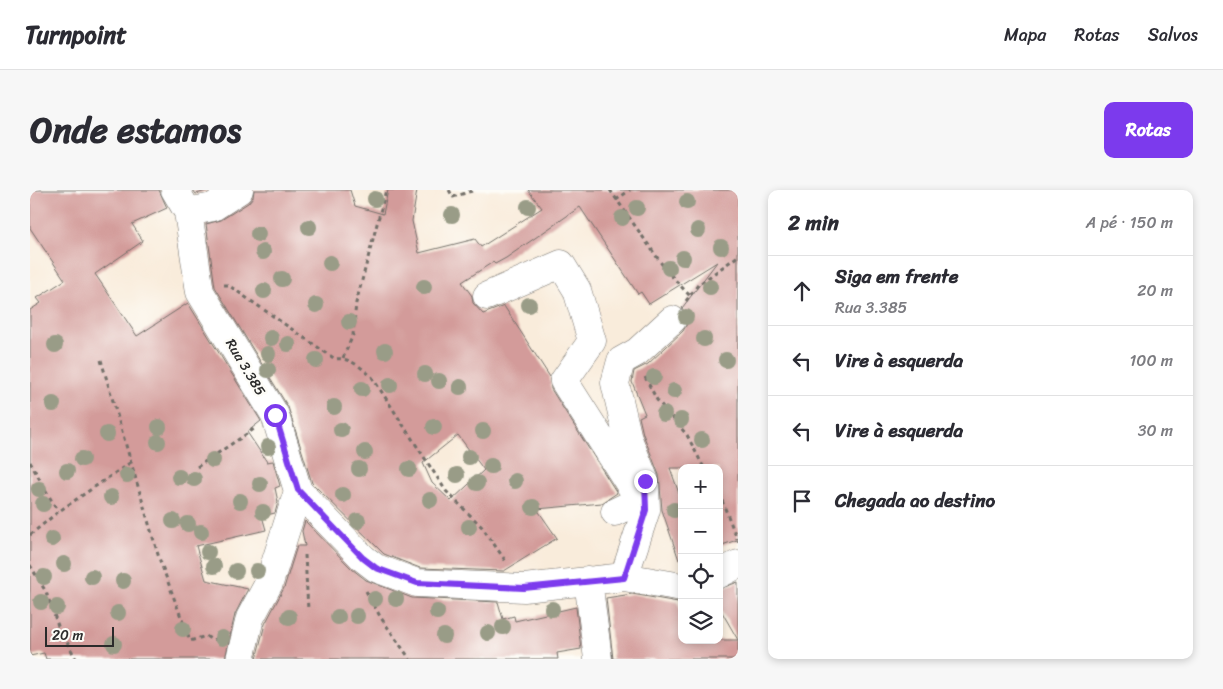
<!DOCTYPE html>
<html lang="pt">
<head>
<meta charset="utf-8">
<style>
	:root { --surface:#fff; --page:#f7f7f7; --text:#2b2b33; --muted:#7c7c81; --line:#e1e1e2; --accent:#7c3aed }
	body { margin:0; font-family:Sriracha,sans-serif; background:var(--page); color:var(--text) }
	.controls { position:absolute; right:15px; bottom:15px; display:grid; overflow:hidden; border-radius:10px; box-shadow:0 2px 8px #0003 }
	.controls button { width:45px; height:45px; display:grid; place-items:center; padding:0; border:0; border-bottom:1px solid var(--line); background:var(--surface); color:var(--text); font:25px sans-serif }
	.scale { position:absolute; left:15px; bottom:12px; width:69px; box-sizing:border-box; padding-left:5px; border:2px solid #2b2b2b; border-top:0; font-size:14px; line-height:18px; white-space:nowrap; color:#2b2b2b; -webkit-text-stroke:4px #fdfcf7; paint-order:stroke }
	.stop { position:absolute; width:15px; height:15px; margin:-11px; border:4px solid #7c3aed; border-radius:50%; background:#fff }
	.stop.end { background:#7c3aed; border-color:#fff; box-shadow:0 1px 5px #0008 }
	.list { margin:0; padding:0; list-style:none }
	h2 { display:flex; justify-content:space-between; align-items:center; height:65px; margin:0; padding:0 20px; font-size:21px }
	h2 small { font-size:16px; font-weight:400; color:var(--muted) }
	.list li { display:grid; grid-template-columns:32px 1fr auto; gap:15px; align-items:center; box-sizing:border-box; height:70px; padding:0 20px; border-top:1px solid var(--line) }
	.list b { display:block; font-size:19px; white-space:nowrap }
	.list p { margin:0; font-size:16px; white-space:nowrap; color:var(--muted) }
	.list em { font-size:16px; font-style:normal; color:var(--muted) }
	.icon { flex:none; width:28px; height:28px; fill:none; stroke:currentColor; stroke-width:2; stroke-linecap:round; stroke-linejoin:round }
	.map { position:relative; flex:none; width:708px; height:469px; overflow:hidden; border-radius:10px }
	header { display:flex; align-items:center; gap:30px; box-sizing:border-box; height:70px; padding:0 25px; background:var(--surface); border-bottom:1px solid var(--line) }
	header strong { font-size:24px }
	nav { display:flex; gap:28px; margin-inline-start:auto; font-size:18px }
	.intro { display:flex; align-items:center; justify-content:space-between; box-sizing:border-box; height:120px; padding:0 30px }
	h1 { margin:0; font-size:35px }
	.button { padding:12px 22px; border-radius:10px; background:var(--accent); color:#fff; font-size:18px; font-weight:700 }
	main { display:flex; gap:30px; padding:0 30px }
	aside { flex:1; background:var(--surface); border-radius:10px; box-shadow:0 2px 8px #0003 }
	.map>svg:first-child { display:block }
	.building { fill:#d39b9a; fill-rule:evenodd }
	.lines { fill:none; stroke-linecap:round; stroke-linejoin:round }
	.minor-casing { stroke:#736f69; stroke-width:29 }
	.path { stroke:#736f69; stroke-width:3; stroke-dasharray:4 4; stroke-linecap:butt }
	.minor { stroke:#fff; stroke-width:28 }
	.tree { fill:#999c87 }
	.route { stroke:#7c3aed; stroke-width:6 }
	.labels { text-anchor:middle; stroke-width:5; stroke-linejoin:round; paint-order:stroke }
	.street-label { font-size:14px; fill:#2b2b2b; stroke:#fdfcf7 }
</style>
</head>
<body>
<header>
<strong>Turnpoint</strong>
<nav><a>Mapa</a><a>Rotas</a><a>Salvos</a></nav>
</header>
<div class="intro"><h1>Onde estamos</h1><a class="button">Rotas</a></div>
<main>
<div class="map">
<svg width="708" height="469" viewBox="0 0 708 469">
	<rect width="100%" height="100%" fill="#fdfcf7"/>
	<filter id="ink" filterUnits="userSpaceOnUse"><feTurbulence type="fractalNoise" baseFrequency=".02" numOctaves="2"/><feDisplacementMap in="SourceGraphic" scale="10" xChannelSelector="R" yChannelSelector="G"/><feConvolveMatrix kernelMatrix="1 2 1 2 8 2 1 2 1" color-interpolation-filters="sRGB"/></filter>
	<filter id="wash" filterUnits="userSpaceOnUse"><feTurbulence type="fractalNoise" baseFrequency=".0096" numOctaves="4" result="noise"/><feDisplacementMap in="SourceGraphic" scale="20" xChannelSelector="R" yChannelSelector="G"/><feGaussianBlur stdDeviation="1.12" result="paint"/><feColorMatrix in="noise" values="0 0 0 0 0 0 0 0 0 0 0 0 0 0 0 0 0 1.4 0 .05"/><feComposite in="paint" operator="in"/></filter>
	<g filter="url(#wash)">
		<rect width="100%" height="100%" fill="#f9ecdb"/>
		<g id="blocks">
			<path class="building" d="M 0,0 L 129,0 L 137,18 L 102,34 L 113,51 L 65,84 L 107,146 L 158,113 L 231,231 L 217,242 L 237,272 L 243,271 L 250,296 L 245,298 L 248,312 L 245,323 L 232,326 L 236,340 L 166,356 L 176,390 L 218,399 L 205,424 L 195,469 L 16,469 L 14,463 L 0,466 L 0,120 L 11,113 L 7,108 L 35,90 L 0,38 Z
				M 163,0 L 180,0 L 166,4 Z
				M 224,0 L 320,0 L 325,16 L 353,24 L 358,0 L 387,0 L 382,31 L 389,63 L 445,49 L 451,57 L 512,18 L 498,0 L 708,0 L 708,352 L 707,350 L 689,356 L 689,278 L 640,278 L 652,312 L 652,370 L 649,370 L 632,320 L 629,285 L 613,244 L 609,227 L 615,224 L 602,192 L 604,181 L 618,174 L 653,141 L 657,134 L 657,127 L 652,118 L 687,72 L 619,114 L 611,102 L 608,104 L 550,17 L 476,68 L 465,74 L 463,72 L 432,92 L 442,106 L 443,113 L 453,124 L 474,116 L 520,187 L 521,199 L 587,303 L 572,313 L 507,319 L 527,348 L 474,381 L 390,378 L 354,364 L 282,293 L 258,217 L 185,97 L 176,34 L 191,30 L 218,13 L 223,7 ZM 428,245 L 454,280 L 421,311 L 402,293 L 393,273 Z
				M 275,331 L 322,379 L 336,390 L 382,408 L 468,412 L 473,429 L 484,426 L 485,431 L 546,417 L 551,459 L 527,463 L 528,469 L 226,469 L 235,434 L 254,398 L 267,356 L 275,356 L 272,341 Z
				M 708,392 L 708,469 L 583,469 L 576,408 L 602,404 L 648,412 L 652,428 L 652,450 L 708,450 L 689,417 L 689,399 Z"/>
		</g>
	</g>
	<g filter="url(#ink)">
		<use href="#blocks" fill-opacity="0" stroke="#736f69" stroke-width="1"/>
		<g class="lines">
			<g class="minor-casing">
				<path id="minor" d="M 145,0 L 158,22 L 170,102 L 245,225 L 268,301 L 239,393 L 220,428 L 210,469
					M 158,22 L 183,17 L 209,0
					M 457,106 L 531,74 L 547,100 L 562,151 L 534,191 L 616,320
					M 268,301 L 333,368 L 346,378 L 387,393 L 494,398 L 594,387 L 652,397
					M 585,322 L 610,310
					M 689,384 L 708,374
					M 594,387 L 616,320 L 615,291 L 598,249 L 585,193 L 591,171 L 607,162 L 642,130
					M 558,390 L 568,469"/>
			</g>
			<path class="path" d="M 419,0 L 423,7 L 445,0
				M 580,0 L 636,80 L 660,106
				M 586,10 L 600,0
				M 194,95 L 198,95 L 305,169 C 320,167 332,178 342,187 L 416,301 L 452,337 L 477,373
				M 656,111 L 668,95 L 708,66
				M 313,168 L 323,145 L 326,113 L 356,0
				M 71,170 L 129,368 L 160,451 L 176,446 L 182,450 L 190,448
				M 615,187 L 627,210 L 657,245 L 674,278
				M 0,272 L 28,322
				M 167,277 L 224,239
				M 689,303 L 707,349
				M 0,345 L 28,322 L 101,272
				M 275,365 L 278,420
				M 0,375 L 16,402 L 33,450 L 36,450 L 46,469
				M 336,401 L 351,428 L 380,469"/>
			<use href="#minor" class="minor"/>
		</g>
		<g class="tree">
			<circle cx="345" cy="9" r="8"/>
			<circle cx="657" cy="12" r="8"/>
			<circle cx="498" cy="17" r="8"/>
			<circle cx="607" cy="18" r="8"/>
			<circle cx="422" cy="25" r="8"/>
			<circle cx="592" cy="28" r="8"/>
			<circle cx="279" cy="37" r="8"/>
			<circle cx="668" cy="40" r="8"/>
			<circle cx="228" cy="44" r="8"/>
			<circle cx="691" cy="57" r="8"/>
			<circle cx="233" cy="62" r="8"/>
			<circle cx="653" cy="68" r="8"/>
			<circle cx="300" cy="73" r="8"/>
			<circle cx="639" cy="78" r="8"/>
			<circle cx="252" cy="89" r="8"/>
			<circle cx="394" cy="97" r="8"/>
			<circle cx="680" cy="97" r="8"/>
			<circle cx="234" cy="101" r="8"/>
			<circle cx="286" cy="115" r="8"/>
			<circle cx="499" cy="115" r="8"/>
			<circle cx="656" cy="127" r="8"/>
			<circle cx="319" cy="132" r="8"/>
			<circle cx="241" cy="148" r="8"/>
			<circle cx="674" cy="149" r="8"/>
			<circle cx="258" cy="154" r="8"/>
			<circle cx="25" cy="155" r="8"/>
			<circle cx="355" cy="161" r="8"/>
			<circle cx="238" cy="164" r="8"/>
			<circle cx="286" cy="170" r="8"/>
			<circle cx="696" cy="170" r="8"/>
			<circle cx="238" cy="180" r="8"/>
			<circle cx="395" cy="184" r="8"/>
			<circle cx="624" cy="187" r="8"/>
			<circle cx="409" cy="191" r="8"/>
			<circle cx="360" cy="195" r="8"/>
			<circle cx="430" cy="197" r="8"/>
			<circle cx="332" cy="199" r="8"/>
			<circle cx="644" cy="201" r="8"/>
			<circle cx="23" cy="214" r="8"/>
			<circle cx="304" cy="217" r="8"/>
			<circle cx="634" cy="224" r="8"/>
			<circle cx="651" cy="230" r="8"/>
			<circle cx="129" cy="237" r="8"/>
			<circle cx="404" cy="237" r="8"/>
			<circle cx="311" cy="240" r="8"/>
			<circle cx="453" cy="241" r="8"/>
			<circle cx="77" cy="244" r="8"/>
			<circle cx="672" cy="250" r="8"/>
			<circle cx="128" cy="252" r="8"/>
			<circle cx="238" cy="257" r="8"/>
			<circle cx="335" cy="262" r="8"/>
			<circle cx="439" cy="267" r="8"/>
			<circle cx="52" cy="269" r="8"/>
			<circle cx="183" cy="270" r="8"/>
			<circle cx="461" cy="276" r="8"/>
			<circle cx="329" cy="279" r="8"/>
			<circle cx="379" cy="279" r="8"/>
			<circle cx="37" cy="281" r="8"/>
			<circle cx="97" cy="285" r="8"/>
			<circle cx="427" cy="285" r="8"/>
			<circle cx="149" cy="287" r="8"/>
			<circle cx="164" cy="289" r="8"/>
			<circle cx="485" cy="291" r="8"/>
			<circle cx="447" cy="293" r="8"/>
			<circle cx="230" cy="294" r="8"/>
			<circle cx="9" cy="299" r="8"/>
			<circle cx="313" cy="305" r="8"/>
			<circle cx="81" cy="307" r="8"/>
			<circle cx="400" cy="310" r="8"/>
			<circle cx="210" cy="311" r="8"/>
			<circle cx="13" cy="314" r="8"/>
			<circle cx="503" cy="317" r="8"/>
			<circle cx="644" cy="320" r="8"/>
			<circle cx="233" cy="322" r="8"/>
			<circle cx="143" cy="331" r="8"/>
			<circle cx="328" cy="331" r="8"/>
			<circle cx="158" cy="334" r="8"/>
			<circle cx="439" cy="337" r="8"/>
			<circle cx="171" cy="342" r="8"/>
			<circle cx="22" cy="349" r="8"/>
			<circle cx="178" cy="362" r="8"/>
			<circle cx="34" cy="374" r="8"/>
			<circle cx="184" cy="376" r="8"/>
			<circle cx="206" cy="381" r="8"/>
			<circle cx="227" cy="381" r="8"/>
			<circle cx="14" cy="387" r="8"/>
			<circle cx="62" cy="387" r="8"/>
			<circle cx="93" cy="391" r="8"/>
			<circle cx="345" cy="409" r="8"/>
			<circle cx="366" cy="409" r="8"/>
			<circle cx="11" cy="412" r="8"/>
			<circle cx="27" cy="417" r="8"/>
			<circle cx="522" cy="419" r="8"/>
			<circle cx="407" cy="422" r="8"/>
			<circle cx="88" cy="423" r="8"/>
			<circle cx="327" cy="426" r="8"/>
			<circle cx="259" cy="427" r="8"/>
			<circle cx="308" cy="427" r="8"/>
			<circle cx="473" cy="437" r="8"/>
			<circle cx="153" cy="439" r="8"/>
			<circle cx="458" cy="443" r="8"/>
			<circle cx="414" cy="446" r="8"/>
			<circle cx="192" cy="448" r="8"/>
			<circle cx="84" cy="454" r="8"/>
		</g>
	</g>
	<g class="lines" filter="url(#ink)">
		<path class="route" d="M 245,225 L 268,300 L 333,368 L 346,378 L 387,393 L 494,398 L 594,388 L 616,320 L 615,291"/>
	</g>
	<g class="labels">
		<g class="street-label">
			<text transform="translate(216 177) rotate(59)" y="5">Rua 3.385</text>
		</g>
	</g>
</svg>
<div class="controls">
<button>+</button>
<button>−</button>
<button><svg class="icon" aria-label="locate" viewBox="0 0 24 24"><circle cx="12" cy="12" r="6"/><path d="M12 2v4M12 18v4M2 12h4M18 12h4"/></svg></button>
<button><svg class="icon" aria-label="layers" viewBox="0 0 24 24"><path d="M12 4l9 5-9 5-9-5zM3 14l9 5 9-5"/></svg></button>
</div>
<div class="scale">20 m</div>
<div class="stop" style="left:245px;top:225px"></div>
<div class="stop end" style="left:615px;top:291px"></div>
</div>
<aside>
<h2>2 min<small>A pé · 150 m</small></h2>
<ul class="list">
<li><svg class="icon" aria-label="ahead" viewBox="0 0 24 24"><path d="M12 20V5M6 11l6-6 6 6"/></svg><div><b>Siga em frente</b><p>Rua 3.385</p></div><em>20 m</em></li>
<li><svg class="icon" aria-label="left" viewBox="0 0 24 24"><path d="M17 20v-9H6M10 6l-5 5 5 5"/></svg><div><b>Vire à esquerda</b></div><em>100 m</em></li>
<li><svg class="icon" aria-label="left" viewBox="0 0 24 24"><path d="M17 20v-9H6M10 6l-5 5 5 5"/></svg><div><b>Vire à esquerda</b></div><em>30 m</em></li>
<li><svg class="icon" aria-label="arrive" viewBox="0 0 24 24"><path d="M6 21V4h12l-3 4 3 4H6"/></svg><div><b>Chegada ao destino</b></div></li>
</ul>
</aside>
</main>
</body>
</html>
